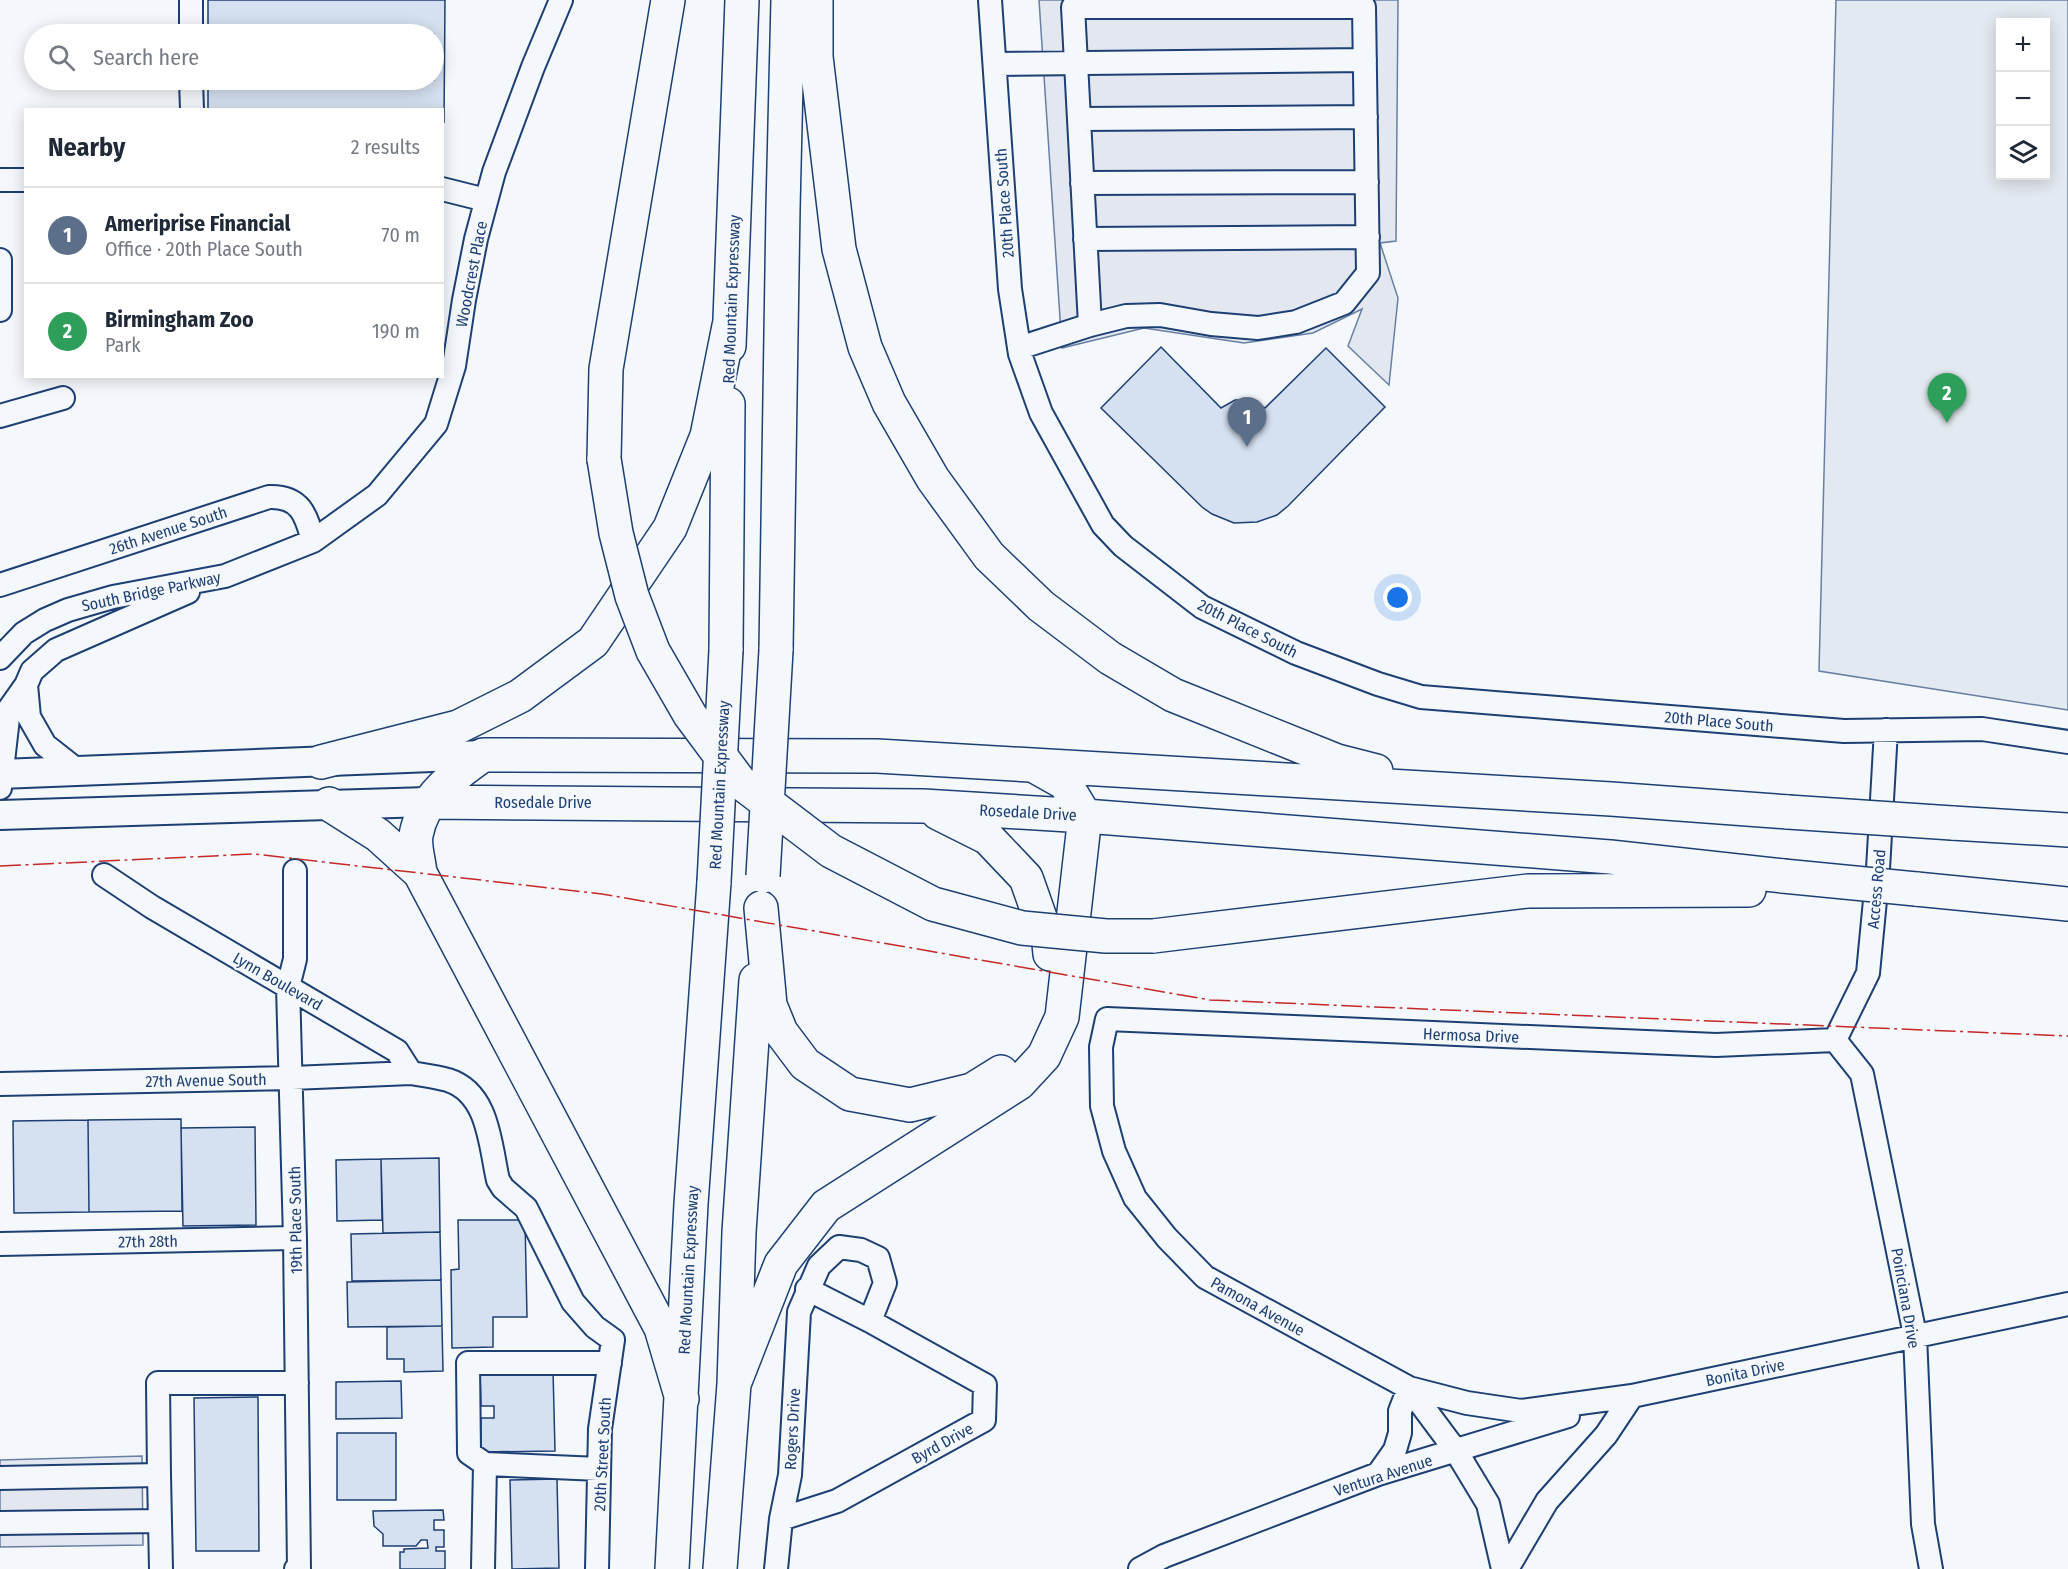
<!DOCTYPE html>
<html lang="en">
<head>
<meta charset="utf-8">
<style>
	:root { --surface:#fff; --page:#f2f2f3; --text:#1f2937; --muted:#747a83; --line:#e0e1e3; --accent:#c62828 }
	body { margin:0; font-family:"Fira Sans Condensed",sans-serif; background:var(--page); color:var(--text) }
	.controls { position:absolute; right:18px; top:18px; display:grid; overflow:hidden; border-radius:0px; box-shadow:0 3px 15px #0003 }
	.controls button { width:54px; height:54px; display:grid; place-items:center; padding:0; border:0; border-bottom:2px solid var(--line); background:var(--surface); color:var(--text); font:30px sans-serif }
	.you { position:absolute; left:1398px; top:598px; width:21px; height:21px; margin:-15px; border:4px solid #fff; border-radius:50%; background:#1a73e8; box-shadow:0 0 0 9px #1a73e833 }
	.badge { display:grid; place-items:center; width:39px; height:39px; border-radius:50%; background:var(--accent); color:#fff; font-size:20px; font-weight:700 }
	.pin { position:absolute; translate:-50% -50px; filter:drop-shadow(0 2px 3px #0008) }
	.pin::after { content:''; position:absolute; top:32px; width:21px; height:18px; background:inherit; clip-path:polygon(0 0,100% 0,50% 100%) }
	.list { margin:0; padding:0; list-style:none }
	h2 { display:flex; justify-content:space-between; align-items:center; height:78px; margin:0; padding:0 24px; font-size:26px }
	h2 small { font-size:20px; font-weight:400; color:var(--muted) }
	.list li { display:grid; grid-template-columns:39px 1fr auto; gap:18px; align-items:center; box-sizing:border-box; height:96px; padding:0 24px; border-top:2px solid var(--line) }
	.list b { display:block; font-size:22px; white-space:nowrap }
	.list p { margin:0; font-size:20px; white-space:nowrap; color:var(--muted) }
	.list em { font-size:20px; font-style:normal; color:var(--muted) }
	.icon { flex:none; width:33px; height:33px; fill:none; stroke:currentColor; stroke-width:2; stroke-linecap:round; stroke-linejoin:round }
	.map { position:relative; flex:none; width:2068px; height:1569px; overflow:hidden }
	.search { position:absolute; background:var(--surface); box-shadow:0 3px 15px #0003; left:24px; top:24px; width:420px; height:66px; display:flex; align-items:center; gap:15px; box-sizing:border-box; padding:0 21px; border-radius:33px; color:var(--muted); font-size:22px }
	.panel { position:absolute; background:var(--surface); box-shadow:0 3px 15px #0003; left:24px; top:108px; width:420px; height:270px; border-radius:0px }
	.map>svg:first-child { display:block }
	.green { fill:#e3e9f0; stroke:#687fa3; stroke-width:1.5; fill-rule:evenodd }
	.parking { fill:#e3e8f0; stroke:#687fa3; stroke-width:1.5 }
	.building { fill:#d5e0f0; stroke:#1d3f73; stroke-width:1.5 }
	.lines { fill:none; stroke-linecap:round; stroke-linejoin:round }
	.minor-casing { stroke:#1d3f73; stroke-width:26 }
	.major-casing { stroke:#1d3f73; stroke-width:32 }
	.highway-casing { stroke:#1d3f73; stroke-width:36 }
	.minor { stroke:#f4f7fb; stroke-width:22 }
	.major { stroke:#f4f7fb; stroke-width:28 }
	.highway { stroke:#f4f7fb; stroke-width:33 }
	.highway-bridge-casing { stroke:#1d3f73; stroke-width:36; stroke-linecap:butt }
	.highway-bridge { stroke:#f4f7fb; stroke-width:33 }
	.power { stroke:#c62828; stroke-width:1.5; stroke-dasharray:21 4.5 3 4.5; stroke-linecap:butt }
	.labels { text-anchor:middle; stroke-width:4.5; stroke-linejoin:round; paint-order:stroke }
	.street-label { font-size:16px; fill:#1d3f73; stroke:#f4f7fb }
</style>
</head>
<body>
<div class="map">
<svg width="2068" height="1569" viewBox="0 0 2068 1569">
	<rect width="100%" height="100%" fill="#f4f7fb"/>
	<path class="green" d="M 1836,0 L 2068,0 L 2068,710 L 1819,671 ZM 2000,22 L 2046,22 L 2046,176 L 2000,176 Z"/>
	<path class="parking" d="M 1039,0 L 1398,0 L 1396,241 L 1380,243 L 1398,298 L 1389,385 L 1348,346 L 1362,309 L 1313,333 L 1244,343 L 1144,328 L 1062,348 Z
		M 142,1456 L 143,1545 L 0,1547 L 0,1460 Z"/>
	<path class="building" d="M 208,0 L 445,0 L 444,123 L 442,110 L 208,110 L 208,80 L 434,80 L 434,34 L 208,34 Z
		M 1161,347 L 1221,408 L 1235,400 L 1244,400 L 1251,401 L 1265,408 L 1326,348 L 1385,407 L 1288,506 L 1277,515 L 1257,522 L 1234,523 L 1212,514 L 1202,507 L 1101,408 Z
		M 181,1119 L 182,1211 L 89,1212 L 88,1120 Z
		M 88,1120 L 89,1212 L 14,1213 L 13,1121 Z
		M 255,1127 L 256,1225 L 183,1226 L 181,1128 Z
		M 439,1158 L 440,1232 L 383,1233 L 381,1159 Z
		M 381,1159 L 382,1220 L 337,1221 L 336,1160 Z
		M 458,1220 L 525,1220 L 527,1317 L 493,1317 L 493,1347 L 452,1348 L 451,1270 L 459,1269 Z
		M 440,1232 L 441,1280 L 352,1281 L 351,1234 Z
		M 441,1280 L 442,1326 L 348,1327 L 347,1282 Z
		M 442,1326 L 443,1371 L 404,1372 L 404,1359 L 387,1359 L 387,1327 Z
		M 553,1370 L 555,1451 L 481,1452 L 481,1418 L 494,1418 L 494,1406 L 481,1406 L 480,1371 Z
		M 401,1381 L 402,1418 L 336,1419 L 336,1382 Z
		M 258,1397 L 259,1551 L 196,1551 L 194,1398 Z
		M 337,1433 L 396,1433 L 396,1500 L 337,1500 Z
		M 557,1479 L 559,1568 L 512,1569 L 510,1480 Z
		M 443,1510 L 444,1520 L 434,1520 L 434,1530 L 444,1530 L 444,1547 L 436,1547 L 436,1551 L 445,1551 L 445,1569 L 400,1569 L 400,1552 L 404,1552 L 404,1549 L 428,1548 L 427,1540 L 421,1540 L 416,1546 L 383,1546 L 383,1534 L 374,1526 L 373,1511 Z"/>
	<g class="lines">
		<g class="minor-casing">
			<path id="minor" d="M 191,0 L 191,34
				M 990,0 L 1010,289 L 1020,354 L 1041,413 L 1103,525 L 1123,546 L 1202,607 L 1296,653 L 1378,684 L 1421,697 L 1844,731 L 1982,729 L 2068,742
				M 995,64 L 1365,60
				M 191,80 L 192,110
				M 1079,119 L 1366,117
				M 0,180 L 26,180
				M 1082,183 L 1367,182
				M 442,189 L 486,200
				M 1085,239 L 1368,237
				M 0,260 L 0,310
				M 1019,348 L 1090,325 L 1126,316 L 1160,315 L 1211,324 L 1258,328 L 1296,322 L 1344,303 L 1368,273 L 1364,7 L 1073,7 L 1090,325
				M 0,416 L 63,398
				M 0,585 L 269,497 C 300,496 306,514 313,541
				M 0,658 L 24,633 L 45,620 L 68,610 L 113,597 L 225,576 L 313,541 L 377,495 L 436,424 L 454,366 L 464,300 L 476,239 L 494,172 L 533,67 L 561,0
				M 26,685 L 29,717 L 45,745 L 78,771
				M 0,788 L 9,709 L 26,685 L 32,671 L 56,650 L 188,592
				M 295,871 L 295,959 L 288,987 L 295,1238 L 299,1569 L 296,1569
				M 104,875 L 152,907 L 397,1051 L 411,1073 C 423,1075 437,1077 448,1080 C 489,1093 490,1145 498,1180 L 503,1188 L 526,1208 L 573,1302 L 595,1327 L 613,1340 L 600,1429 L 597,1569
				M 1835,1040 L 1716,1045 L 1107,1019 L 1101,1047 L 1102,1106 L 1114,1151 L 1135,1198 L 1167,1238 L 1205,1277 L 1409,1388 L 1467,1403 L 1521,1411 L 1632,1396 L 2068,1304
				M 1835,1040 L 1862,1074 L 1915,1335 L 1923,1524 L 1931,1569
				M 1835,1040 L 1868,973 L 1878,869 L 1886,730
				M 0,1084 L 292,1078 L 411,1073
				M 0,1244 L 295,1238
				M 1409,1388 L 1456,1451 L 1488,1504 L 1503,1569
				M 485,1464 L 469,1453 L 468,1363 L 610,1363
				M 1378,1474 L 1395,1450 L 1400,1433 L 1400,1411 L 1409,1388
				M 159,1475 L 158,1383 L 297,1383
				M 0,1478 L 159,1475 L 161,1569
				M 781,1519 L 837,1501 L 984,1420 L 985,1385 L 870,1321 L 807,1289
				M 0,1523 L 160,1521
				M 483,1569 L 485,1464 L 599,1469
				M 776,1569 L 781,1519 L 790,1475 L 799,1312 L 819,1266 L 839,1247 L 861,1250 L 878,1258 L 885,1283 L 870,1321
				M 1140,1569 L 1164,1556 L 1378,1474 L 1568,1416
				M 1507,1569 L 1547,1501 L 1606,1435 L 1632,1396"/>
		</g>
		<g class="major-casing">
			<path id="major" d="M 0,774 L 483,755
				M 0,815 L 428,802"/>
		</g>
		<g class="highway-casing">
			<path id="highway" d="M 816,0 L 816,57 L 839,249 L 865,347 L 889,403 L 933,479 L 989,556 L 1041,606 L 1110,658 L 1173,695 L 1337,761 L 1376,771
				M 729,346 L 742,0
				M 604,459 L 606,369 L 668,0
				M 726,650 L 728,404
				M 776,650 L 783,208 L 788,0
				M 321,762 L 458,727 L 520,696 L 593,642 L 670,528 L 707,436 L 729,326
				M 428,802 L 923,806 L 1085,816 L 1610,857 L 1783,876
				M 329,804 L 378,835 L 420,873
				M 938,813 L 988,838 L 1026,878 L 1049,943 L 1050,954
				M 1952,823 L 2068,830
				M 1916,889 L 2068,904
				M 761,908 L 770,1005 L 781,1032 L 805,1064 L 850,1094 L 910,1105 L 972,1090 L 1001,1072
				M 1153,936 L 1528,891 L 1749,890
				M 734,1384 L 781,1264 L 826,1206 L 1019,1083 L 1044,1056 L 1062,1017 L 1085,816 L 1065,783 L 1033,765
				M 682,1399 L 661,1328 L 420,873 C 419,861 414,846 416,835 C 423,797 453,776 483,755 L 877,756 L 1611,799 L 1788,812
				M 672,1569 L 691,1204 L 714,882
				M 720,1569 L 734,1384 L 739,1232 L 756,980"/>
		</g>
		<use href="#minor" class="minor"/>
		<use href="#major" class="major"/>
		<use href="#highway" class="highway"/>
		<g class="highway-bridge-casing">
			<path id="highway-bridge" d="M 604,459 L 616,533 L 632,596 L 653,651 L 690,715 L 740,782 L 831,851 L 933,904 L 1022,928 L 1106,936 L 1153,936
				M 1788,812 L 1952,823
				M 763,876 L 776,650
				M 1783,876 L 1916,889
				M 714,882 L 726,650"/>
		</g>
		<use href="#highway-bridge" class="highway-bridge"/>
		<path class="power" d="M 0,866 L 254,854 L 602,894 L 1210,1000 L 2068,1036"/>
	</g>
	<g class="labels">
		<g class="street-label">
			<text transform="translate(1004 203) rotate(-94)" y="6">20th Place South</text>
			<text transform="translate(471 274) rotate(-79)" y="6">Woodcrest Place</text>
			<text transform="translate(731 299) rotate(-88)" y="6">Red Mountain Expressway</text>
			<text transform="translate(168 530) rotate(-18)" y="6">26th Avenue South</text>
			<text transform="translate(151 591) rotate(-12)" y="6">South Bridge Parkway</text>
			<text transform="translate(1248 628) rotate(27)" y="6">20th Place South</text>
			<text transform="translate(1719 721) rotate(5)" y="6">20th Place South</text>
			<text transform="translate(719 785) rotate(-87)" y="6">Red Mountain Expressway</text>
			<text x="543" y="808">Rosedale Drive</text>
			<text transform="translate(1028 812) rotate(3)" y="6">Rosedale Drive</text>
			<text transform="translate(1876 889) rotate(-85)" y="6">Access Road</text>
			<text transform="translate(278 981) rotate(30)" y="6">Lynn Boulevard</text>
			<text transform="translate(1471 1035) rotate(2)" y="6">Hermosa Drive</text>
			<text transform="translate(206 1080) rotate(-1)" y="6">27th Avenue South</text>
			<text transform="translate(295 1220) rotate(-91)" y="6">19th Place South</text>
			<text transform="translate(148 1241) rotate(-1)" y="6">27th 28th</text>
			<text transform="translate(688 1270) rotate(-87)" y="6">Red Mountain Expressway</text>
			<text transform="translate(1906 1298) rotate(80)" y="6">Poinciana Drive</text>
			<text transform="translate(1258 1306) rotate(29)" y="6">Pamona Avenue</text>
			<text transform="translate(1745 1372) rotate(-12)" y="6">Bonita Drive</text>
			<text transform="translate(792 1429) rotate(-87)" y="6">Rogers Drive</text>
			<text transform="translate(942 1443) rotate(-29)" y="6">Byrd Drive</text>
			<text transform="translate(602 1454) rotate(-87)" y="6">20th Street South</text>
			<text transform="translate(1383 1475) rotate(-18)" y="6">Ventura Avenue</text>
		</g>
	</g>
</svg>
<div class="controls">
<button>+</button>
<button>−</button>
<button><svg class="icon" aria-label="layers" viewBox="0 0 24 24"><path d="M12 4l9 5-9 5-9-5zM3 14l9 5 9-5"/></svg></button>
</div>
<div class="you"></div>
<div class="pin badge" style="left:1247px;top:447px;background:#5c6f8a">1</div>
<div class="pin badge" style="left:1947px;top:423px;background:#2e9e5b">2</div>
<div class="search"><svg class="icon" aria-label="search" viewBox="0 0 24 24"><circle cx="10" cy="10" r="6"/><path d="M15 15l6 6"/></svg>Search here</div>
<section class="panel">
<h2>Nearby<small>2 results</small></h2>
<ul class="list">
<li><span class="badge" style="background:#5c6f8a">1</span><div><b>Ameriprise Financial</b><p>Office · 20th Place South</p></div><em>70 m</em></li>
<li><span class="badge" style="background:#2e9e5b">2</span><div><b>Birmingham Zoo</b><p>Park</p></div><em>190 m</em></li>
</ul>
</section>
</div>
</body>
</html>
